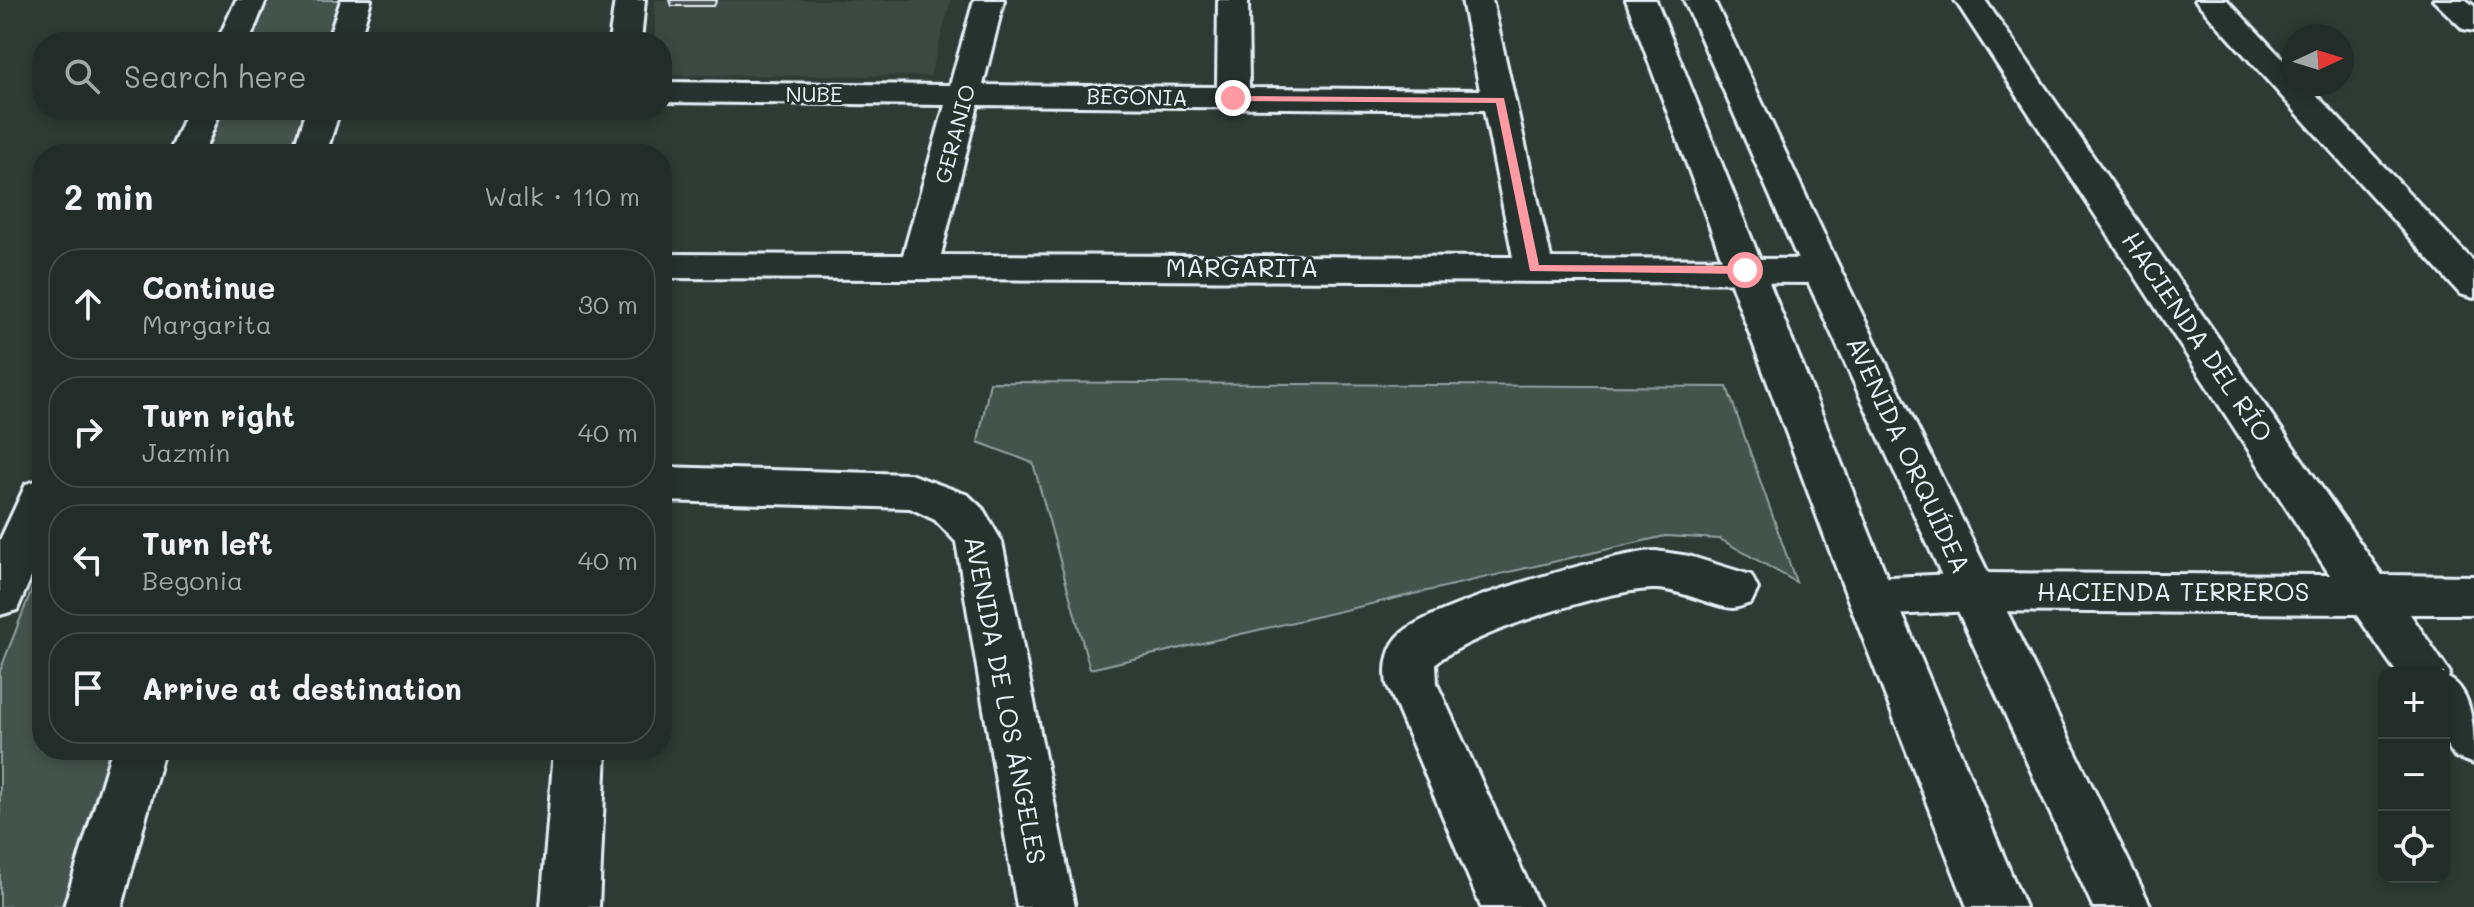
<!DOCTYPE html>
<html lang="en">
<head>
<meta charset="utf-8">
<style>
	:root { --surface:#222c28; --page:#2e3834; --text:#f1f3f6; --muted:#a2a7a8; --line:#3f4845 }
	body { margin:0; font-family:Mali,sans-serif; background:var(--page); color:var(--text) }
	.controls { position:absolute; right:24px; bottom:24px; display:grid; overflow:hidden; border-radius:16px; box-shadow:0 4px 12px #0003 }
	.controls button { width:72px; height:72px; display:grid; place-items:center; padding:0; border:0; border-bottom:2px solid var(--line); background:var(--surface); color:var(--text); font:40px sans-serif }
	.compass { position:absolute; left:2282px; top:24px; width:72px; height:72px; border-radius:50%; background:var(--surface); box-shadow:0 4px 12px #0003; rotate:86deg }
	.stop { position:absolute; width:24px; height:24px; margin:-18px; border:6px solid #ff9aa2; border-radius:50%; background:#fff }
	.stop.end { background:#ff9aa2; border-color:#fff; box-shadow:0 2px 8px #0008 }
	.list { margin:0; padding:0; list-style:none }
	h2 { display:flex; justify-content:space-between; align-items:center; height:104px; margin:0; padding:0 32px; font-size:34px }
	h2 small { font-size:26px; font-weight:400; color:var(--muted) }
	.list li { display:grid; grid-template-columns:52px 1fr auto; gap:24px; align-items:center; box-sizing:border-box; height:112px; margin:0 16px 16px; padding:0 16px; border:2px solid var(--line); border-radius:32px }
	.list b { display:block; font-size:30px; white-space:nowrap }
	.list p { margin:0; font-size:26px; white-space:nowrap; color:var(--muted) }
	.list em { font-size:26px; font-style:normal; color:var(--muted) }
	.icon { flex:none; width:44px; height:44px; fill:none; stroke:currentColor; stroke-width:2; stroke-linecap:round; stroke-linejoin:round }
	.map { position:relative; flex:none; width:2474px; height:907px; overflow:hidden }
	.search { position:absolute; background:var(--surface); box-shadow:0 4px 12px #0003; left:32px; top:32px; width:640px; height:88px; display:flex; align-items:center; gap:20px; box-sizing:border-box; padding:0 28px; border-radius:32px; color:var(--muted); font-size:30px }
	.panel { position:absolute; background:var(--surface); box-shadow:0 4px 12px #0003; left:32px; top:144px; width:640px; height:616px; border-radius:32px }
	.map>svg:first-child { display:block }
	.built { fill:#3b4843 }
	.green { fill:#45524e; stroke:#96a2a3; stroke-width:2 }
	.lines { fill:none; stroke-linecap:round; stroke-linejoin:round }
	.minor-casing { stroke:#e8f1f8; stroke-width:6 }
	.tertiary-casing { stroke:#e8f1f8; stroke-width:6 }
	.minor { fill:#26332d; fill-rule:evenodd }
	.tertiary { fill:#26332d; fill-rule:evenodd }
	.wall { fill:#4d5755; stroke:#e8f1f8; stroke-width:2 }
	.route { fill:#ff9aa2 }
	.labels { text-anchor:middle; stroke-width:6; stroke-linejoin:round; paint-order:stroke }
	.far-street-label { font-size:22px; fill:#e8f1f8; stroke:#26332d }
	.street-label { font-size:26px; fill:#e8f1f8; stroke:#26332d }
</style>
</head>
<body>
<div class="map">
<svg width="2474" height="907" viewBox="0 0 2474 907">
	<rect width="100%" height="100%" fill="#2e3b35"/>
	<filter id="ink" filterUnits="userSpaceOnUse"><feTurbulence type="fractalNoise" baseFrequency=".0125" numOctaves="2"/><feDisplacementMap in="SourceGraphic" scale="16" xChannelSelector="R" yChannelSelector="G"/><feConvolveMatrix kernelMatrix="1 2 1 2 8 2 1 2 1" color-interpolation-filters="sRGB"/></filter>
	<g filter="url(#ink)">
		<path class="built" d="M 655,0 L 951,0 L 930,76 L 662,75 L 662,42 L 655,42 Z"/>
		<path class="green" d="M 262,0 L 341,0 L 328,42 L 245,42 Z
			M 219,110 L 308,110 L 294,154 L 202,154 Z
			M 990,382 L 1727,387 L 1796,582 L 1720,539 L 1665,536 L 1090,669 L 1033,463 L 978,442 Z
			M 42,563 L 42,750 L 111,750 L 62,907 L 0,907 L 0,671 Z"/>
		<g class="lines">
			<g class="minor-casing">
				<path id="minor" d="M 236,0 L 266,0 L 249,42 L 217,42 Z
					M 341,0 L 371,0 L 359,42 L 327,42 Z
					M 615,0 L 645,0 L 641,42 L 609,42 Z
					M 974,0 L 1004,0 L 983,85 L 1217,87 L 1218,0 L 1248,0 L 1249,88 L 1480,90 L 1462,0 L 1492,0 L 1551,258 L 1822,259 L 1836,262 L 1841,271 L 1836,280 L 1822,283 L 662,278 L 662,254 L 903,255 L 945,105 L 662,102 L 662,82 L 950,85 ZM 978,105 L 1484,110 L 1513,257 L 941,255 Z
					M 1955,0 L 1985,0 L 2382,575 L 2474,576 L 2474,614 L 2410,614 L 2450,673 L 2448,678 C 2474,691 2474,732 2474,764 L 2455,757 L 2444,741 L 2444,673 L 2397,673 L 2356,614 L 1973,611 L 1871,616 L 1854,611 L 1847,597 L 1854,583 L 1871,578 L 1973,573 L 2330,575 Z
					M 2195,0 L 2227,0 L 2294,71 L 2294,84 L 2306,84 L 2474,262 L 2474,298 L 2460,294 Z
					M 2433,0 L 2466,0 L 2474,6 L 2474,31 L 2463,29 Z
					M 187,110 L 221,110 L 203,154 L 169,154 Z
					M 306,110 L 340,110 L 326,154 L 292,154 Z
					M 662,467 L 910,474 L 968,495 L 983,509 L 1002,542 L 1075,907 L 1017,907 L 956,542 L 935,520 L 910,508 L 662,501 Z
					M 42,479 L 42,552 L 17,610 L 0,615 L 0,540 L 26,484 Z
					M 1656,551 L 1689,556 L 1751,575 L 1758,589 L 1751,603 C 1746,604 1738,608 1733,608 C 1713,607 1683,590 1656,589 C 1613,587 1468,634 1436,663 L 1437,684 L 1539,907 L 1481,907 L 1387,684 C 1384,666 1388,645 1402,633 C 1432,605 1613,552 1656,551 Z
					M 112,750 L 164,750 L 122,907 L 64,907 Z
					M 554,750 L 606,750 L 599,907 L 541,907 Z"/>
			</g>
			<g class="tertiary-casing">
				<path id="tertiary" d="M 1626,0 L 1656,0 L 1895,597 L 2025,907 L 1967,907 L 1847,597 Z
					M 1684,0 L 1714,0 L 1841,271 L 2151,907 L 2093,907 L 1803,271 Z"/>
			</g>
			<use href="#minor" class="minor"/>
			<use href="#tertiary" class="tertiary"/>
		</g>
		<path class="wall" d="M 670,0 L 717,0 L 714,6 L 672,6 Z"/>
	</g>
	<path class="route" d="M 1229,96 L 1504,98 L 1539,265 L 1745,266 L 1750,270 L 1745,274 L 1530,271 L 1496,103 L 1233,101 Z"/>
	<g class="labels">
		<g class="far-street-label">
			<text x="814" y="102">NUBE</text>
			<text transform="translate(1137 97) rotate(1)" y="8">BEGONIA</text>
			<text transform="translate(955 134) rotate(-75)" y="8">GERANIO</text>
		</g>
		<g class="street-label">
			<text x="1242" y="277">MARGARITA</text>
			<text transform="translate(2197 337) rotate(56)" y="9">HACIENDA DEL RÍO</text>
			<text transform="translate(1908 455) rotate(65)" y="9">AVENIDA ORQUÍDEA</text>
			<text x="2173" y="601">HACIENDA TERREROS</text>
			<text transform="translate(1005 700) rotate(79)" y="9">AVENIDA DE LOS ÁNGELES</text>
		</g>
	</g>
</svg>
<div class="controls">
<button>+</button>
<button>−</button>
<button><svg class="icon" aria-label="locate" viewBox="0 0 24 24"><circle cx="12" cy="12" r="6"/><path d="M12 2v4M12 18v4M2 12h4M18 12h4"/></svg></button>
</div>
<svg class="compass" viewBox="-18 -18 36 36"><path d="M0-13l5 13h-10z" fill="#e53935"/><path d="M0 13l5-13h-10z" fill="#a2a7a8"/></svg>
<div class="stop" style="left:1745px;top:270px"></div>
<div class="stop end" style="left:1233px;top:98px"></div>
<div class="search"><svg class="icon" aria-label="search" viewBox="0 0 24 24"><circle cx="10" cy="10" r="6"/><path d="M15 15l6 6"/></svg>Search here</div>
<section class="panel">
<h2>2 min<small>Walk · 110 m</small></h2>
<ul class="list">
<li><svg class="icon" aria-label="ahead" viewBox="0 0 24 24"><path d="M12 20V5M6 11l6-6 6 6"/></svg><div><b>Continue</b><p>Margarita</p></div><em>30 m</em></li>
<li><svg class="icon" aria-label="right" viewBox="0 0 24 24"><path d="M7 20v-9h11M14 6l5 5-5 5"/></svg><div><b>Turn right</b><p>Jazmín</p></div><em>40 m</em></li>
<li><svg class="icon" aria-label="left" viewBox="0 0 24 24"><path d="M17 20v-9H6M10 6l-5 5 5 5"/></svg><div><b>Turn left</b><p>Begonia</p></div><em>40 m</em></li>
<li><svg class="icon" aria-label="arrive" viewBox="0 0 24 24"><path d="M6 21V4h12l-3 4 3 4H6"/></svg><div><b>Arrive at destination</b></div></li>
</ul>
</section>
</div>
</body>
</html>
